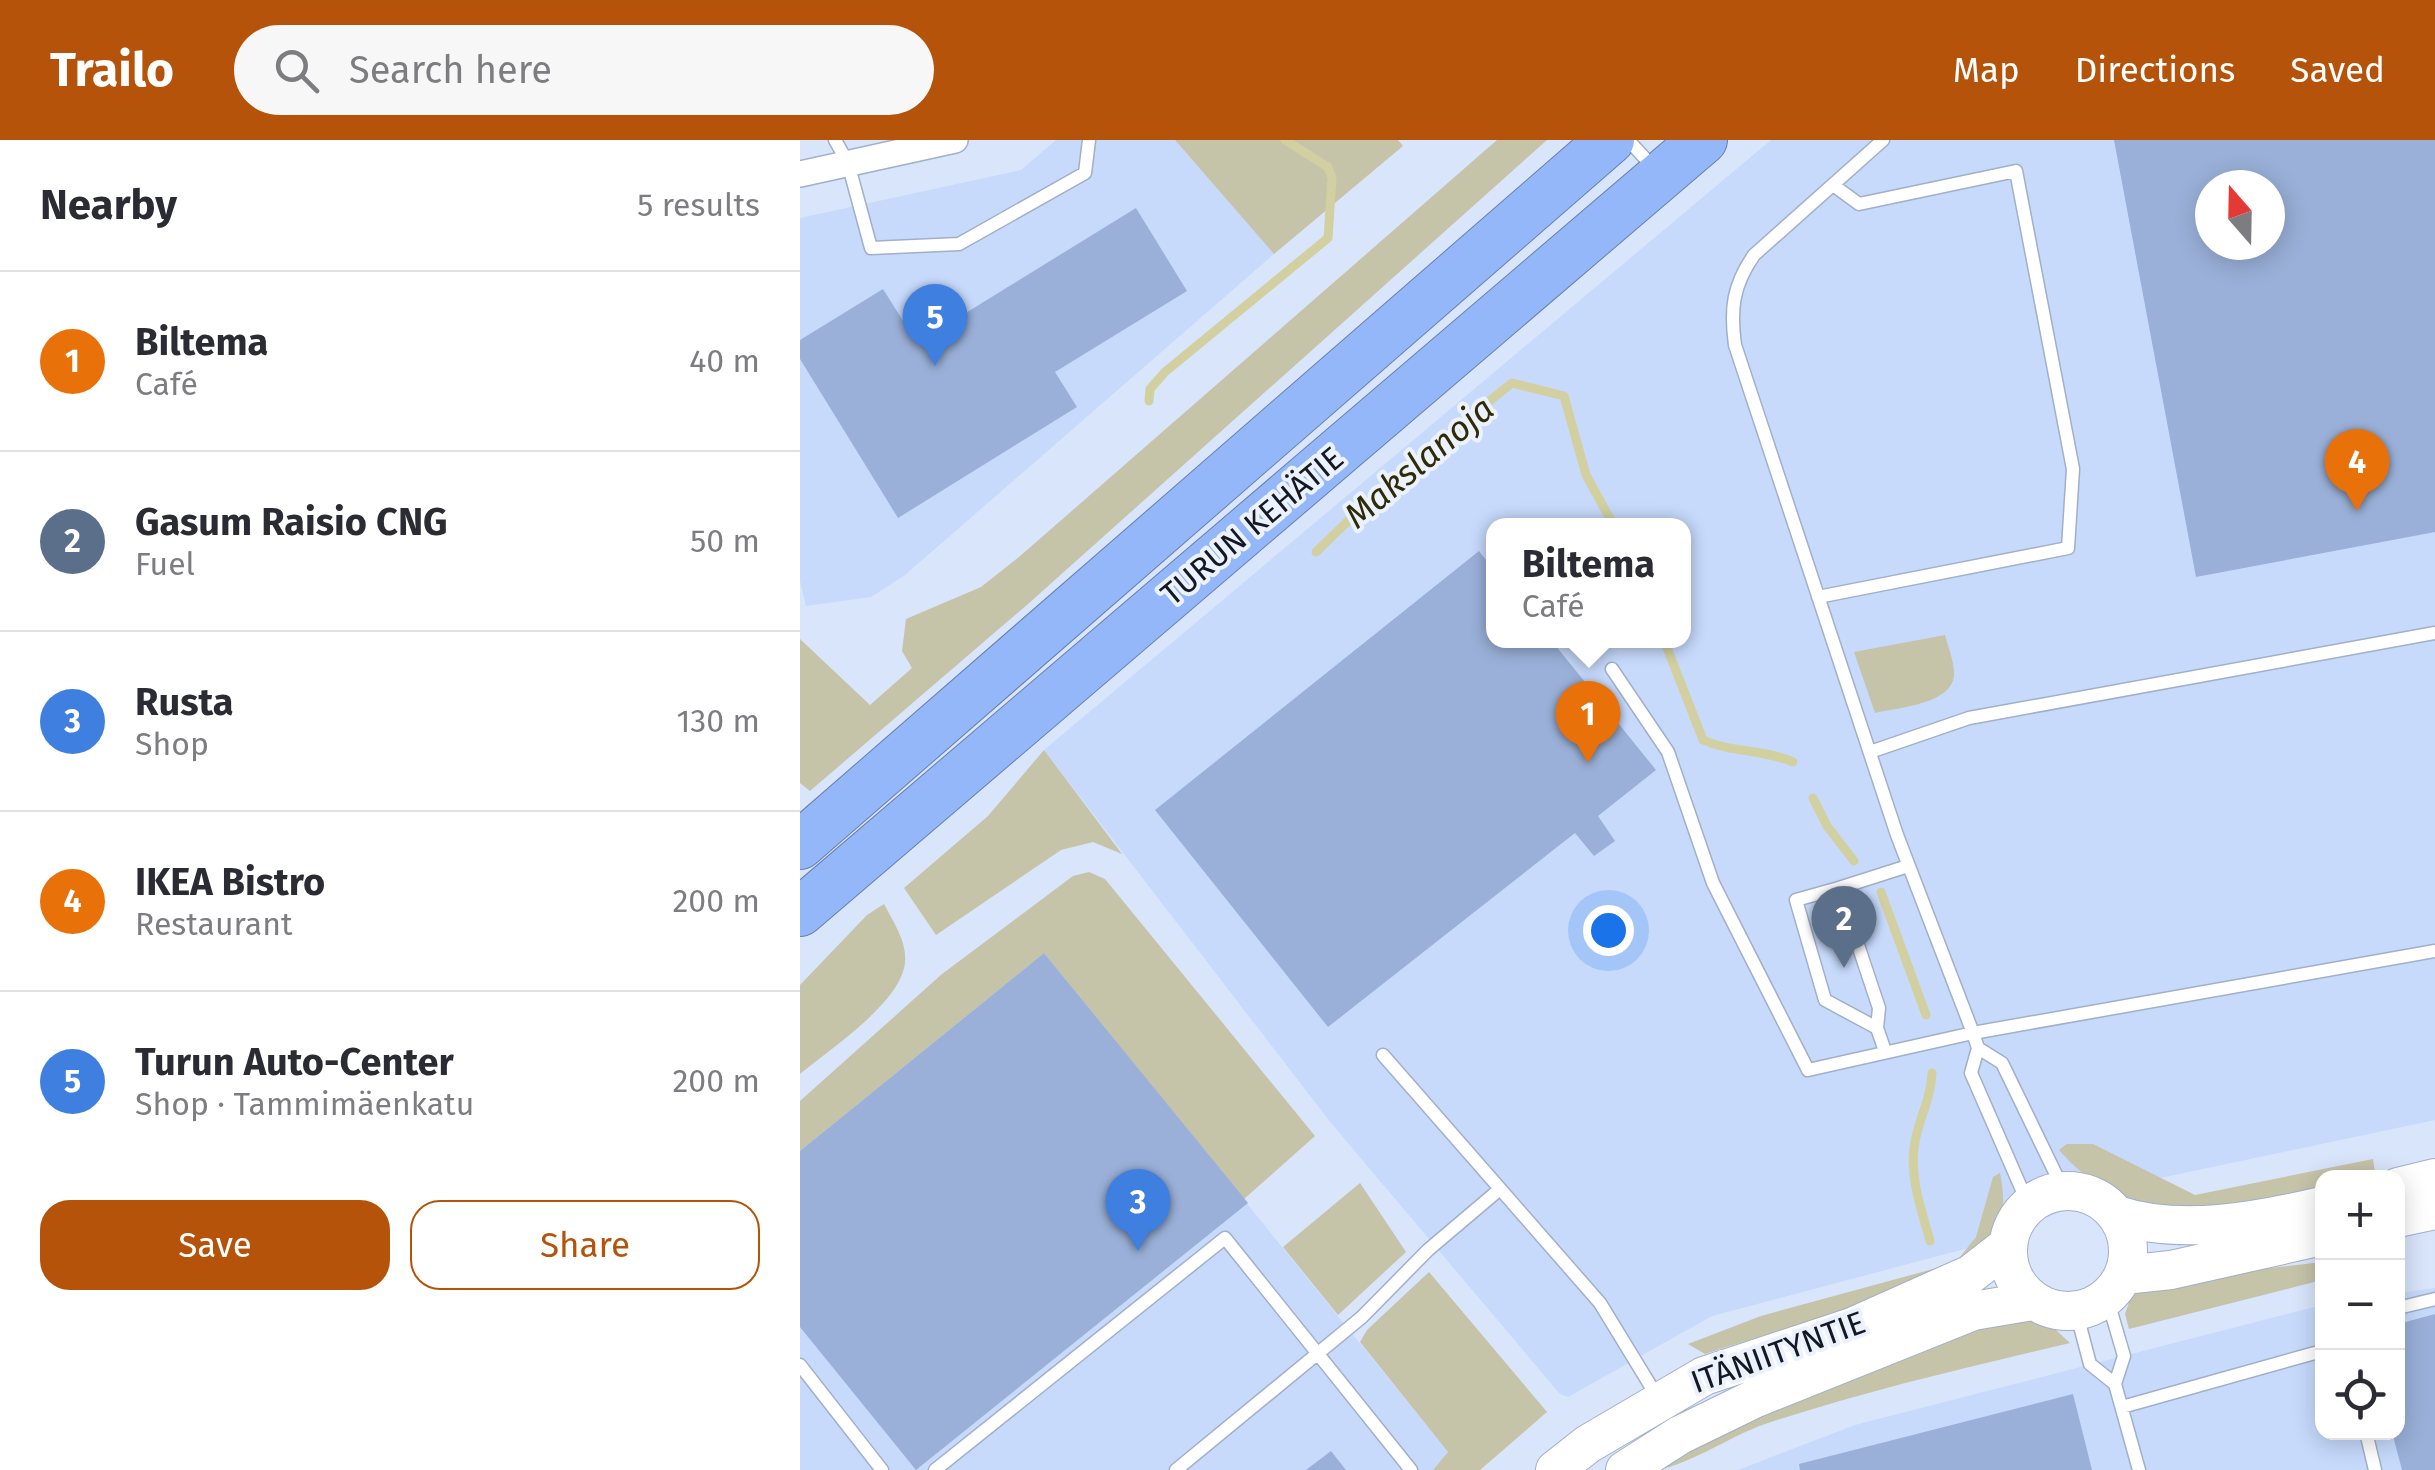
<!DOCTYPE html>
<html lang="en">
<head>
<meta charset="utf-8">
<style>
	:root { --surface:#fff; --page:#f7f7f7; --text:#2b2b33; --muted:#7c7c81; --line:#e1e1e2; --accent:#b45309 }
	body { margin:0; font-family:"Fira Sans",sans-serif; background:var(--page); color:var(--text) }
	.controls { position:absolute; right:30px; bottom:30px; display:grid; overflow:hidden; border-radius:20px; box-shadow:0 5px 25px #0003 }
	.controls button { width:90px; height:90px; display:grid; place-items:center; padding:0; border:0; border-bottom:2px solid var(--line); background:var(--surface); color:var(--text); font:50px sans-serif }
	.compass { position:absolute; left:1395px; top:30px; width:90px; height:90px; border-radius:50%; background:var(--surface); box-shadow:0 5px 25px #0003; rotate:340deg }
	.you { position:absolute; left:808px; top:790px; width:35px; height:35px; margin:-25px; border:8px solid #fff; border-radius:50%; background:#1a73e8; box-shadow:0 0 0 15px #1a73e833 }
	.badge { display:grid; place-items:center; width:65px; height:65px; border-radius:50%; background:var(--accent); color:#fff; font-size:32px; font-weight:700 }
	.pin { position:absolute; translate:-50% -82px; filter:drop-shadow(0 2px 5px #0008) }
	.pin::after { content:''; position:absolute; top:52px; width:35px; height:30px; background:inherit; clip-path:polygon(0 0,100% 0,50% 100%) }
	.popup { position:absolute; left:686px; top:378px; width:205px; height:130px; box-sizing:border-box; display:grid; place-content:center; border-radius:20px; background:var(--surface); filter:drop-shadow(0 2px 8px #0005); font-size:32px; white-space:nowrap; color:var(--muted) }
	.popup b { font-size:38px; color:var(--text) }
	.popup::after { content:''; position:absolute; left:50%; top:100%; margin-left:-20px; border:20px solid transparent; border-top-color:var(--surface) }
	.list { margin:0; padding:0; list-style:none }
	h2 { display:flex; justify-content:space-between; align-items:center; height:130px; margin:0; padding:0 40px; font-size:42px }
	h2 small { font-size:32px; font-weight:400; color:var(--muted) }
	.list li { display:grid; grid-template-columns:65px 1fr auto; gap:30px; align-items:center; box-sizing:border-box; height:180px; padding:0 40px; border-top:2px solid var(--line) }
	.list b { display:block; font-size:38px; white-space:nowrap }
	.list p { margin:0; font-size:32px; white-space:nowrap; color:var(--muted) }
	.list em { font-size:32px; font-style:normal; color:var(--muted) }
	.actions { display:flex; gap:20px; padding:30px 40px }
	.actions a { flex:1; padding:22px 0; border:2px solid var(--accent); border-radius:30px; text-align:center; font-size:35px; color:var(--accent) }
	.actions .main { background:var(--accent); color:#fff }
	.icon { flex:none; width:55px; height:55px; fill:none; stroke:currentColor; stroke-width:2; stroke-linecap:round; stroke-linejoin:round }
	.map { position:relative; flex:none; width:1635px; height:1330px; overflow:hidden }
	header { display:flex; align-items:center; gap:60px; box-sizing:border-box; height:140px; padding:0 50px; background:var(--accent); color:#fff }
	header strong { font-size:48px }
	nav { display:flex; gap:55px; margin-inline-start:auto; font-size:35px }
	.search { width:700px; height:90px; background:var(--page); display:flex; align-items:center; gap:25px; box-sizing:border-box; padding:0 35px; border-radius:55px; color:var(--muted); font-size:38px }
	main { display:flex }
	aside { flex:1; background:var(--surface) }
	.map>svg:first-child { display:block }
	.built { fill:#c7dafc; fill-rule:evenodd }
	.green { fill:#c5c3a8 }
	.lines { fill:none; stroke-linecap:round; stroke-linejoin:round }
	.stream { stroke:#d2d0a1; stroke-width:9 }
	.building { fill:#9ab0d8; fill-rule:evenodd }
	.lane-casing { stroke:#a1afc9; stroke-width:15 }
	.street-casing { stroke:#a1afc9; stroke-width:28 }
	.secondary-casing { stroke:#a1afc9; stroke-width:40 }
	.highway-casing { stroke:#677fae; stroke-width:50 }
	.lane { stroke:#fff; stroke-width:12 }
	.street { stroke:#fff; stroke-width:25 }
	.secondary { stroke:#fff; stroke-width:38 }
	.highway { stroke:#94b7f9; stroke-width:48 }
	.labels { text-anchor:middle; stroke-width:8; stroke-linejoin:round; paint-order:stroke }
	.street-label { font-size:32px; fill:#131822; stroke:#ecf2fd }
	.water-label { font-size:35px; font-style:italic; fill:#2e2b05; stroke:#ecf2fd }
</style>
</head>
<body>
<header>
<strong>Trailo</strong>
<div class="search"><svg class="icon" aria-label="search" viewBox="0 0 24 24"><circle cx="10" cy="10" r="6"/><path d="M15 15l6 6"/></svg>Search here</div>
<nav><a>Map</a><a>Directions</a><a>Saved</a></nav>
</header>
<main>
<aside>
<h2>Nearby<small>5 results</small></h2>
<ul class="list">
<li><span class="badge" style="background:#e8710a">1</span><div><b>Biltema</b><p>Café</p></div><em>40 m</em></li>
<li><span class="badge" style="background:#5c6f8a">2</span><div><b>Gasum Raisio CNG</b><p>Fuel</p></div><em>50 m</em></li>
<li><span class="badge" style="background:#3f7fe0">3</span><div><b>Rusta</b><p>Shop</p></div><em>130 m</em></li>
<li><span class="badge" style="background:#e8710a">4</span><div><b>IKEA Bistro</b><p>Restaurant</p></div><em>200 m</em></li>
<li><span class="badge" style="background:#3f7fe0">5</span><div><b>Turun Auto-Center</b><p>Shop · Tammimäenkatu</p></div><em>200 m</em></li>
</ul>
<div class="actions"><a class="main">Save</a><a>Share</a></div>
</aside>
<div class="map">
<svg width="1635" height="1330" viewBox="0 0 1635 1330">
	<rect width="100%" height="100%" fill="#d9e5fb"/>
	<path class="built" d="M 256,0 L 375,0 L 474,114 L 105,435 L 71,457 L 6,466 L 0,441 L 0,78 L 221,30 Z
		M 971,0 L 1635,0 L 1635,980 L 1327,1045 L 1176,1106 L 912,1176 L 768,1257 L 760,1254 L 531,983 L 244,610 ZM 1410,45 L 1470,45 L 1470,105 L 1410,105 ZM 693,386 L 883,386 L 883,500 L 693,500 Z
		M 244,813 L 648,1312 L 633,1330 L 0,1330 L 0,1011 Z
		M 1635,1148 L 1635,1330 L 938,1330 L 1055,1285 L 1522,1165 L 1522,1292 L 1598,1292 L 1598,1153 Z"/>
	<path class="green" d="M 375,0 L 598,0 L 603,6 L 474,114 Z
		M 697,0 L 747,0 L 228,464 L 10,651 L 0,643 L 0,499 L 70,565 L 112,528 L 102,511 L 106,479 L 181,447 L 219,417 Z
		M 1145,495 C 1148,507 1154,521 1154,533 C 1155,564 1097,568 1075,573 L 1054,512 Z
		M 244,610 L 322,714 L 293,702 L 261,710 L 136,795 L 104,748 L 188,676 Z
		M 289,732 L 305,739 L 515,996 L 444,1059 L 244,813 L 0,1011 L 0,961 L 142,834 L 273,736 Z
		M 84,764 C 93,782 107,801 105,822 C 102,862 30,909 0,934 L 0,845 L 67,775 Z
		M 1267,1004 L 1293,1004 L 1395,1055 L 1573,1019 L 1575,1033 L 1522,1038 L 1522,1050 C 1489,1055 1398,1078 1370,1075 C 1328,1070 1285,1040 1259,1010 Z
		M 1200,1033 C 1206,1061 1204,1090 1185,1113 C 1160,1141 954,1197 905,1214 L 888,1204 L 961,1176 L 1155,1123 L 1176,1097 L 1193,1037 Z
		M 560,1043 L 606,1112 L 538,1175 L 483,1107 Z
		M 1522,1122 L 1522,1140 L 1329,1189 L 1325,1174 L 1332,1154 L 1368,1140 Z
		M 629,1132 L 747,1272 L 680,1330 L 633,1330 L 648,1312 L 560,1202 L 567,1190 Z
		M 1219,1176 L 1256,1190 L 1270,1203 C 1167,1227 1065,1251 965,1284 C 932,1295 881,1330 852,1330 C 965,1262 1091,1210 1219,1176 Z"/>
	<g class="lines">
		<path class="stream" d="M 349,261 L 350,249 L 365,232 L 528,98 L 532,38 L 528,27 L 485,0
			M 516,412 L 586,344 L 712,243 L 764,256 L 786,335 L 814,386
			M 864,500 L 903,600 C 932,613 963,609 993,622
			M 1013,658 L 1027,686 L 1054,721
			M 1081,752 L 1126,875
			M 1130,1101 C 1122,1071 1110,1040 1114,1008 C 1117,981 1131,961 1132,933"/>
	</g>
	<path class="building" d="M 1314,0 L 1635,0 L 1635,392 L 1396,437 ZM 1410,45 L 1470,45 L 1470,105 L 1410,105 Z
		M 336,68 L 387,151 L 255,232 L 277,267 L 98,378 L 0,219 L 0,200 L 83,149 L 117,203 Z
		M 679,411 L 693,429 L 693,500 L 751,500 L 856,630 L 798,676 L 815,701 L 794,716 L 775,693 L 528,887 L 355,670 Z
		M 244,813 L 448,1063 L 116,1330 L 0,1187 L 0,1011 Z
		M 1635,1174 L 1635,1330 L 1602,1330 L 1592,1292 L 1598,1292 L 1598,1184 Z
		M 1273,1254 L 1292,1330 L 1000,1330 L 999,1324 Z
		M 531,1311 L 546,1330 L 506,1330 Z"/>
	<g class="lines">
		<g class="lane-casing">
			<path id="lane" d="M 35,0 L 48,23 L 71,108 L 159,104 L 285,33 L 289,0
				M 828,0 L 854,28
				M 1083,0 L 954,115 C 933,145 930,169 935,205 L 1097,695 L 1173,893 L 1178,908 L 1202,923 L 1264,1051
				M 1018,457 L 1268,408 L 1273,329 L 1216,31 L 1059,64 L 1033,45
				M 812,529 L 868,612 L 913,743 L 1008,930 L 1173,893 L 1635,811
				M 1070,612 L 1169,578 L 1635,493
				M 1039,748 L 996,760 L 1025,860 L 1077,888
				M 1178,908 L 1171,933 L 1229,1066
				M 1085,911 L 1077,888 L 1079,868 L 1039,748 L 1108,726
				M 583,915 L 800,1163 L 858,1258
				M 1307,1158 L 1324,1216 L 1315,1244 L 1339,1330
				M 1598,1168 L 1635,1159
				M 1276,1171 L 1290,1224 L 1315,1244
				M 0,1225 L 82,1330
				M 1322,1267 L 1522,1211
				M 1566,1292 L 1575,1330
				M 135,1330 L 425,1098 L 611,1330
				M 376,1330 L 562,1177 L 628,1110 L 700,1049"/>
		</g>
		<g class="street-casing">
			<path id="street" d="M 0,34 L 155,0"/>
		</g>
		<g class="secondary-casing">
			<path id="secondary" d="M 1598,1047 L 1635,1038
				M1208 1111a60 60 0 1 1 120 0a60 60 0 1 1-120 0Z
				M 1317,1075 C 1381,1096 1458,1081 1522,1066
				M 1598,1078 L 1635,1070
				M 1324,1135 L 1371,1130 L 1522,1096
				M 755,1330 L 788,1304 L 904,1236 L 1052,1187 L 1171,1134 L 1207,1106
				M 825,1330 L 880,1295 L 956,1258 L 1173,1171 L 1233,1161"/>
		</g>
		<g class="highway-casing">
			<path id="highway" d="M 0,705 L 810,0
				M 0,772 L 903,0"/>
		</g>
		<use href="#lane" class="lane"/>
		<use href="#street" class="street"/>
		<use href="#secondary" class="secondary"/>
		<use href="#highway" class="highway"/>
	</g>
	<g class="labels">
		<g class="street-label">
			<text transform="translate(452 386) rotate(-40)" y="11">TURUN KEHÄTIE</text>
			<text transform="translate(978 1212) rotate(-20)" y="11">ITÄNIITYNTIE</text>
		</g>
		<g class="water-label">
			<text transform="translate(619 322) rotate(-40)" y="12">Makslanoja</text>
		</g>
	</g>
</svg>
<div class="controls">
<button>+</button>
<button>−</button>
<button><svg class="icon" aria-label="locate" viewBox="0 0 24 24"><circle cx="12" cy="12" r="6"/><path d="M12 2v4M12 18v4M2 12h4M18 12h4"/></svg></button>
</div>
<svg class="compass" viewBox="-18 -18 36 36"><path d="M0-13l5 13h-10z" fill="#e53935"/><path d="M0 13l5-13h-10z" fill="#7c7c81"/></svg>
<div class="you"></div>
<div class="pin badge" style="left:788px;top:623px;background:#e8710a">1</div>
<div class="popup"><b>Biltema</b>Café</div>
<div class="pin badge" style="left:1044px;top:828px;background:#5c6f8a">2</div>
<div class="pin badge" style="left:338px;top:1111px;background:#3f7fe0">3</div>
<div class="pin badge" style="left:1557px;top:371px;background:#e8710a">4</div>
<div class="pin badge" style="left:135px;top:226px;background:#3f7fe0">5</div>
</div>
</main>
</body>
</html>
